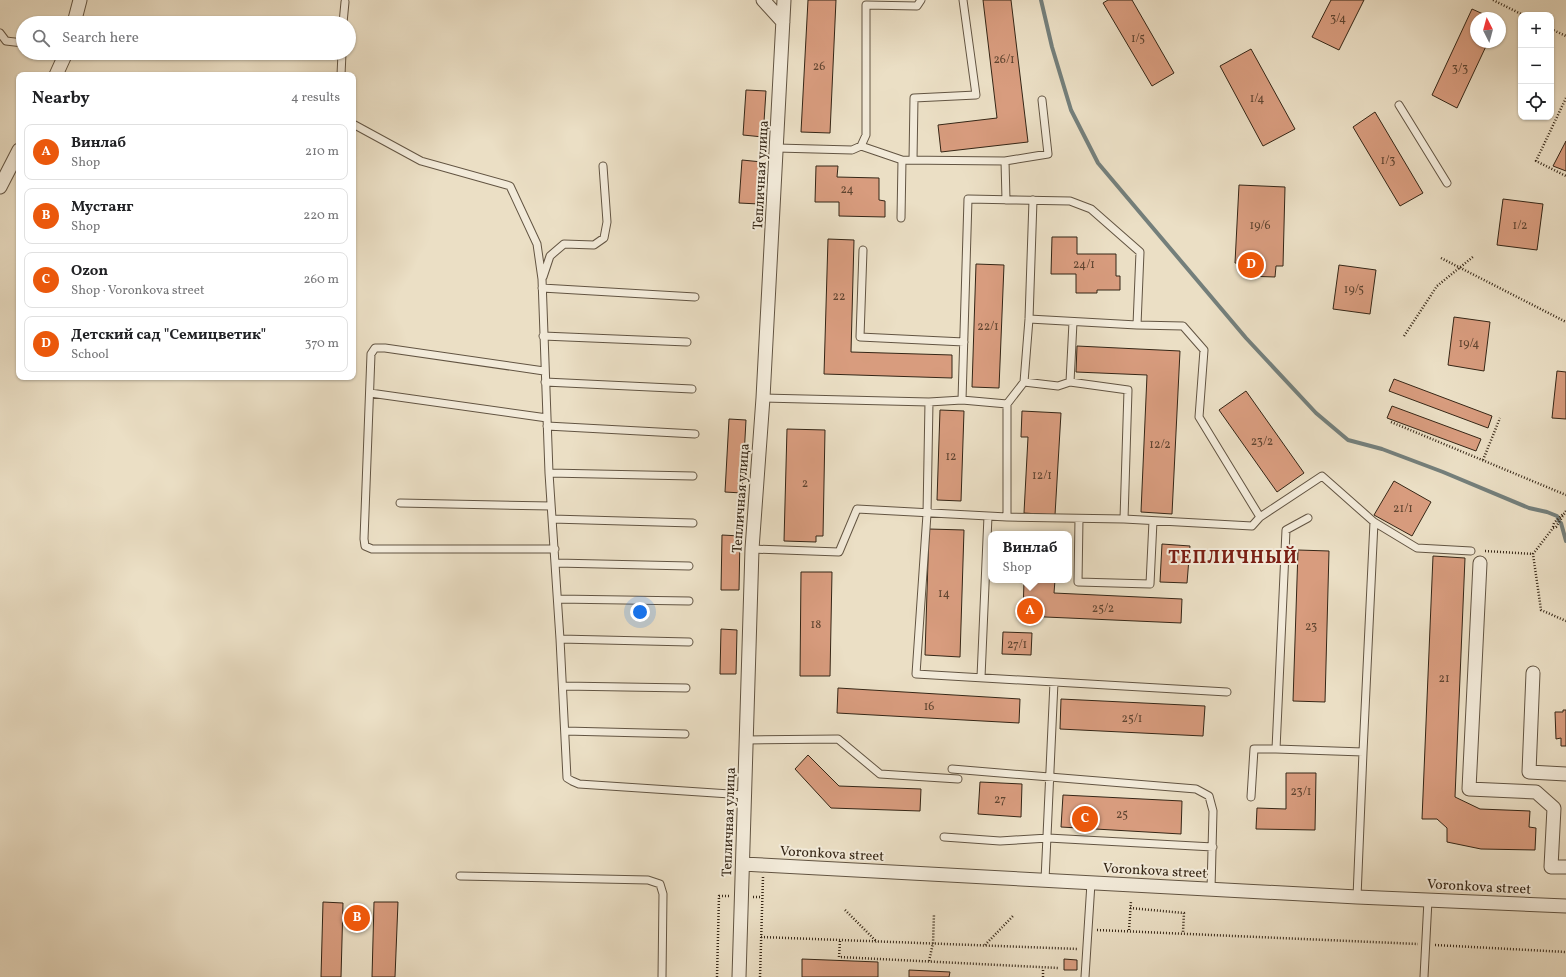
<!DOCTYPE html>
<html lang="en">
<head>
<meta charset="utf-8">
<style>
	:root { --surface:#fff; --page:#f2f2f2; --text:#202124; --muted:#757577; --line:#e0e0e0; --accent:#ea580c }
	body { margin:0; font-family:Vollkorn,serif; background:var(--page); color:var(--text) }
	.controls { position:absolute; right:12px; top:12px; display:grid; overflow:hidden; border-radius:8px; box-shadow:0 1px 3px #0004 }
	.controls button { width:36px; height:36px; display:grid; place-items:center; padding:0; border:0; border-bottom:1px solid var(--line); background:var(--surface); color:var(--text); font:20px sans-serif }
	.compass { position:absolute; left:1470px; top:12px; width:36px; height:36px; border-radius:50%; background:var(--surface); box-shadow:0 1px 3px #0004; rotate:354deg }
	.you { position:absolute; left:640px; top:612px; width:14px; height:14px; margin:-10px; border:3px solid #fff; border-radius:50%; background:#1a73e8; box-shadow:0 0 0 6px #1a73e833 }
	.badge { display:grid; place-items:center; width:26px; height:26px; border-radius:50%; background:var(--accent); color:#fff; font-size:13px; font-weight:700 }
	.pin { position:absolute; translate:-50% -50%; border:2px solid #fff; box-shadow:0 1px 4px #0006 }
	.popup { position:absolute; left:988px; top:531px; width:84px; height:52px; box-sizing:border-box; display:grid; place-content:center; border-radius:8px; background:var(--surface); filter:drop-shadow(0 1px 3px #0005); font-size:13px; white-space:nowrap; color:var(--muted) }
	.popup b { font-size:15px; color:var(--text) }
	.popup::after { content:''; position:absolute; left:50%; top:100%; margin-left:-8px; border:8px solid transparent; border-top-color:var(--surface) }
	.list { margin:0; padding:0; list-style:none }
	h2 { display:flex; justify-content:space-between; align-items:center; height:52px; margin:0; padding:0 16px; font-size:17px }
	h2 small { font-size:13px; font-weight:400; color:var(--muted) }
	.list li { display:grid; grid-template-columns:26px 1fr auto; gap:12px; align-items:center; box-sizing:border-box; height:56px; margin:0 8px 8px; padding:0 8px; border:1px solid var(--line); border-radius:8px }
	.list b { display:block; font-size:15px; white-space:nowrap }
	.list p { margin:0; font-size:13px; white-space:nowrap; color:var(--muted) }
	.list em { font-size:13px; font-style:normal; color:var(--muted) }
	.icon { flex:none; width:22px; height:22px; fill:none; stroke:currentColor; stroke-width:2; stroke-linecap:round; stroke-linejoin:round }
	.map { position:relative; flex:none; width:1566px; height:977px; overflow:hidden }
	.search { position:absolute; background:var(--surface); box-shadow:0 1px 3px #0004; left:16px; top:16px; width:340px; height:44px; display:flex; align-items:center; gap:10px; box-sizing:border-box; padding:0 14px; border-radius:22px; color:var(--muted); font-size:15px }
	.panel { position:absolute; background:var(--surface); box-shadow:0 1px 3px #0004; left:16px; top:72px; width:340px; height:308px; border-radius:8px }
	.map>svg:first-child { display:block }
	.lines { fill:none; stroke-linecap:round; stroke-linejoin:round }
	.stream { stroke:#747f7b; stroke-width:4 }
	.building { fill:#d89c7e; stroke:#352616 }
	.lane-casing { stroke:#625442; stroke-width:9 }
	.street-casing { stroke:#625442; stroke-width:15 }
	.path { stroke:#352616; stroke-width:2.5; stroke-dasharray:1 2; stroke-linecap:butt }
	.lane { stroke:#f2ead9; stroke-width:7 }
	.street { stroke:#f2ead9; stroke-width:13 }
	.labels { text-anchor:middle; stroke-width:4; stroke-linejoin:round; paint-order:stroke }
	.number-label { font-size:12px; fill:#5e4430 }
	.street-label { font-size:14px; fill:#352616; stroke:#f2ead9 }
	.district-label { font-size:18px; font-weight:bold; letter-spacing:1px; fill:#7a1f14; stroke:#f2ead9 }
</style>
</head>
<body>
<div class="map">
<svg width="1566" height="977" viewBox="0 0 1566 977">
	<rect width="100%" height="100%" fill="#ebdfc5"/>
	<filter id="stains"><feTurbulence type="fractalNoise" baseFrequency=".005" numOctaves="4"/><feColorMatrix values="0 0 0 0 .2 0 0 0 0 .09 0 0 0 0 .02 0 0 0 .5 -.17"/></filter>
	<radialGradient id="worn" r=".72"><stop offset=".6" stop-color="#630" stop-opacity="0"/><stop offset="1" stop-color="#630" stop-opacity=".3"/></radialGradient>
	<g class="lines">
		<path class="stream" d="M 1041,0 L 1052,47 L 1071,110 L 1098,163 L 1246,338 L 1316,413 L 1348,440 L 1382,449 L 1443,472 L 1529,508 L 1547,512 L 1557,516 L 1559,521
			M 1561,523 L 1566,541"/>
	</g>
	<path class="building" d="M 808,0 L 836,0 L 830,133 L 801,132 Z
		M 983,0 L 1011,0 L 1028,142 L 941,152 L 938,125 L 997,118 Z
		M 1108,0 L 1132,0 L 1174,73 L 1152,86 L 1103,3 Z
		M 1331,0 L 1364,0 L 1339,50 L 1312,37 Z
		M 1472,9 L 1492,18 L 1476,18 L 1476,42 L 1488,42 L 1457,108 L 1432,95 Z
		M 1251,49 L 1295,129 L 1263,146 L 1220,66 Z
		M 746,90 L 766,91 L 763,137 L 743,135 Z
		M 1375,112 L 1423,193 L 1400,206 L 1353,127 Z
		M 1566,141 L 1566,171 L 1553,166 Z
		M 742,160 L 762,162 L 759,204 L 739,203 Z
		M 816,166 L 838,166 L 837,177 L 879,178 L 879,200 L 885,201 L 885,217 L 839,216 L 839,202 L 815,202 Z
		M 1239,185 L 1285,187 L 1283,266 L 1276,266 L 1275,277 L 1244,276 L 1244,264 L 1235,263 Z
		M 1503,199 L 1543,204 L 1537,250 L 1497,245 Z
		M 1052,237 L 1077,237 L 1077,254 L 1116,254 L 1116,276 L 1120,276 L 1120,290 L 1097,290 L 1097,293 L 1076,293 L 1076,274 L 1051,274 Z
		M 828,239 L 854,240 L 851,352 L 952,355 L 952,378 L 824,374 Z
		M 976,264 L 1004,265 L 999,388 L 972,387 Z
		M 1339,265 L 1376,270 L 1370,314 L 1333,309 Z
		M 1454,317 L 1490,322 L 1484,371 L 1448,365 Z
		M 1077,346 L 1180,351 L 1172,514 L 1141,512 L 1147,375 L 1076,372 Z
		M 1557,371 L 1566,372 L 1566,419 L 1552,418 Z
		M 1394,379 L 1492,416 L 1488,428 L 1389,391 Z
		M 1246,391 L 1304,473 L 1277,492 L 1219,410 Z
		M 1392,406 L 1481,439 L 1476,451 L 1387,418 Z
		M 940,410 L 964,411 L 961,501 L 937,500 Z
		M 1022,411 L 1061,413 L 1055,515 L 1024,513 L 1028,437 L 1021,437 Z
		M 729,419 L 746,420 L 742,493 L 725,492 Z
		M 787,429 L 825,430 L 823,536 L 816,536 L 816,542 L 784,541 Z
		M 1394,481 L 1431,502 L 1412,536 L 1374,515 Z
		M 929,529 L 964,530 L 960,657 L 925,655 Z
		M 722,535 L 740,536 L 739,590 L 721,590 Z
		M 1162,544 L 1190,546 L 1187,583 L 1160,582 Z
		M 1298,550 L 1329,551 L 1325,702 L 1293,701 Z
		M 1433,556 L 1465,558 L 1455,797 L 1480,809 L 1530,811 L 1529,827 L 1536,828 L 1535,850 L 1481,849 L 1447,842 L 1447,828 L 1437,819 L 1422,819 Z
		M 801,572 L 832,572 L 830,676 L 800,676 Z
		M 1024,580 L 1055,580 L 1054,593 L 1182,599 L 1181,623 L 1023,616 Z
		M 721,629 L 737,630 L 736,674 L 720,674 Z
		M 1003,632 L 1032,633 L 1031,655 L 1002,654 Z
		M 838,688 L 1020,699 L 1019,723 L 837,713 Z
		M 1061,699 L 1205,706 L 1203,736 L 1060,729 Z
		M 1563,710 L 1566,710 L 1566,746 L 1561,746 L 1561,738 L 1556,739 L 1555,712 L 1563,712 Z
		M 808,755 L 839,786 L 921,789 L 920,811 L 831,808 L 795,769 Z
		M 1286,773 L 1316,773 L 1315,830 L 1256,829 L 1257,808 L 1286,809 Z
		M 980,782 L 1022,784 L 1021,817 L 978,814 Z
		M 1063,795 L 1182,801 L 1181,834 L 1061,827 Z
		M 323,902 L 343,903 L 341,977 L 321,977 Z
		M 374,902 L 398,902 L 395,977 L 372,977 Z
		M 802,959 L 878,962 L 878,977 L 802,977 Z
		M 1064,959 L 1077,960 L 1077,970 L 1064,970 Z
		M 909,970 L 950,972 L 949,977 L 909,977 Z"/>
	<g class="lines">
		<g class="lane-casing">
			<path id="lane" d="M 343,23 L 345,2
				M 0,33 L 6,41 L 23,43
				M 341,75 L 342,53
				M 1399,105 L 1447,183
				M 353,124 L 421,161 L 510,186 L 537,244 L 542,279 L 549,473 L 560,639 L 567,778 L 572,781 L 579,784 L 745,795
				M 861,146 L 902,160 L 1005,161 L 1006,200
				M 777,148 L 852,150 L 861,146 L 866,135 L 866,5 L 917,6 L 921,0
				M 913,160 L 914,98 L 976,95 L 963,0
				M 1005,161 L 1048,154 L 1042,100
				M 901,218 L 902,160
				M 863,250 L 860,337 L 964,342
				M 543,277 L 550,256 L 564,244 L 594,245 L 604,238 L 607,222 L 603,166
				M 542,288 L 695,297
				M 1029,319 L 1137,325
				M 543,336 L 687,342
				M 544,371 L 385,348 L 375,348 L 371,354 L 364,539 L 365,546 L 372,549 L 555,549
				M 545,382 L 692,389
				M 1024,382 L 1029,319 L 1033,200
				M 1070,382 L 1073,322
				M 370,393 L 547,418
				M 763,398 L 929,402 L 962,400 L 1007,404 L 1024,382 L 1058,386 L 1070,382 L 1128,390 L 1124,519
				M 929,402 L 927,514 L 916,674 L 1227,692
				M 1007,404 L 1007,517
				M 547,426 L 695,434
				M 549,473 L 693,476
				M 400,503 L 551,506
				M 1260,517 L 1322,476 L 1374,522 L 1417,548 L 1471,551
				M 1308,518 L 1286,530 L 1276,749 L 1363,752 L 1357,897
				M 552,519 L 693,523
				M 1079,519 L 1078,582 L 1150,584 L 1153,521
				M 752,549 L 839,552 L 857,509 L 1007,517 L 1124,519 L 1252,526 L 1260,517 L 1199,417 L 1204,350 L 1183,326 L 1137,325 L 1140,252 L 1091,209 L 1070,201 L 968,199 L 962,400
				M 556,563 L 689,566
				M 558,599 L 689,601
				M 560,639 L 689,642
				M 981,677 L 988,516
				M 563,686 L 686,688
				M 565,731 L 685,734
				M 747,740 L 838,739 L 880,774 L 958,779
				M 1363,752 L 1374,522
				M 952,769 L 1196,789 L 1209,796 L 1213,811 L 1211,889
				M 1251,797 L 1254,749 L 1276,749
				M 944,837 L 1000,841 L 1048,838 L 1213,847
				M 460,876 L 648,880 L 660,884 L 663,894 L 662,977
				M 1045,880 L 1054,682
				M 1085,977 L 1091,883
				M 1424,977 L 1428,900"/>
		</g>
		<g class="street-casing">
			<path id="street" d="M 763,0 L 783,22
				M 74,23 L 80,0
				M 56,75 L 66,53
				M 0,187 L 19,150
				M 1480,563 L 1469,789 L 1536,792 L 1554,808 L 1551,867 L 1566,867
				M 1533,673 L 1529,772 L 1566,774
				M 743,864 L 1357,897 L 1566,906
				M 739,977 L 752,549 L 763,398 L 784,0"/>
		</g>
		<path class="path" d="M 1493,0 L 1523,15
			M 1551,29 L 1566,36
			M 1566,98 L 1536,161 L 1566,176
			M 1441,258 L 1566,322
			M 1404,336 L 1437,286 L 1474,256
			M 1391,422 L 1566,495
			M 1483,460 L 1500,418
			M 1566,511 L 1556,527 L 1553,528 L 1533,554 L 1541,610 L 1566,621
			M 1553,527 L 1554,523 L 1564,513
			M 1485,551 L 1533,554
			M 753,897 L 762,897
			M 1130,908 L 1184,913 L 1183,932
			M 845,910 L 877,942
			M 1097,930 L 1418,944
			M 1129,930 L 1131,901
			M 761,937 L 1078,949
			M 840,941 L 839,957 L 1059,968
			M 985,945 L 1013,916
			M 1435,945 L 1566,952
			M 929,961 L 933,943 L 934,914
			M 717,977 L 719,896 L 730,896
			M 760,977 L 763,877
			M 1043,977 L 1043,968"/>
		<use href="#lane" class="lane"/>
		<use href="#street" class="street"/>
	</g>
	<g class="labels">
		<g class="number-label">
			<text x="1338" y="22">3/4</text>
			<text x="1138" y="42">1/5</text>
			<text x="1004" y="63">26/1</text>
			<text x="819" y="70">26</text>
			<text x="1460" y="72">3/3</text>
			<text x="1257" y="102">1/4</text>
			<text x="1388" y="164">1/3</text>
			<text x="847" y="193">24</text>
			<text x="1260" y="229">19/6</text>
			<text x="1520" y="229">1/2</text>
			<text x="1084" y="268">24/1</text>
			<text x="1354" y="293">19/5</text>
			<text x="839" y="300">22</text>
			<text x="988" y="330">22/1</text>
			<text x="1469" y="347">19/4</text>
			<text x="1262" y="445">23/2</text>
			<text x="1160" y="448">12/2</text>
			<text x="951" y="460">12</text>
			<text x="1042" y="479">12/1</text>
			<text x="805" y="487">2</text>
			<text x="1403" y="512">21/1</text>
			<text x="944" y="597">14</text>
			<text x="1103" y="612">25/2</text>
			<text x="816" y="628">18</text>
			<text x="1311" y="630">23</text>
			<text x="1017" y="648">27/1</text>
			<text x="1444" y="682">21</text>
			<text x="929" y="710">16</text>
			<text x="1132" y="722">25/1</text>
			<text x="1301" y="795">23/1</text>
			<text x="1000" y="803">27</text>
			<text x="1122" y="818">25</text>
		</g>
		<g class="street-label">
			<text transform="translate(760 175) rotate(-87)" y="5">Тепличная улица</text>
			<text transform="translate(740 498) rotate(-86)" y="5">Тепличная улица</text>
			<text transform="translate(728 822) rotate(-88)" y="5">Тепличная улица</text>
			<text transform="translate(832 853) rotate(3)" y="5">Voronkova street</text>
			<text transform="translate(1155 870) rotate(3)" y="5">Voronkova street</text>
			<text transform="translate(1479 886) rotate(3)" y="5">Voronkova street</text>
		</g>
		<g class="district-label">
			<text x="1233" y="563">ТЕПЛИЧНЫЙ</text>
		</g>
	</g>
	<rect width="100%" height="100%" filter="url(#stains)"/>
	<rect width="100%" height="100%" fill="url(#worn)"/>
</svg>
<div class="controls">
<button>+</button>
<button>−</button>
<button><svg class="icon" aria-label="locate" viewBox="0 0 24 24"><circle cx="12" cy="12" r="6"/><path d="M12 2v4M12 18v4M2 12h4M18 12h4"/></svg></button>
</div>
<svg class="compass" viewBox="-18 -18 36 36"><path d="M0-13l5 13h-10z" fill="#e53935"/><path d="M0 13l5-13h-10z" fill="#757577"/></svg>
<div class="you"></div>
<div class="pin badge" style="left:1030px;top:611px">A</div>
<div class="popup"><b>Винлаб</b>Shop</div>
<div class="pin badge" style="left:357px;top:918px">B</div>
<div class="pin badge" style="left:1085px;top:819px">C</div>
<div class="pin badge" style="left:1251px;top:265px">D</div>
<div class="search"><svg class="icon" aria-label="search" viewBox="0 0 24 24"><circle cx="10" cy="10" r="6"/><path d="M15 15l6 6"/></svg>Search here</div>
<section class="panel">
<h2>Nearby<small>4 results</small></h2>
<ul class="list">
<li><span class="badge">A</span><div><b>Винлаб</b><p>Shop</p></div><em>210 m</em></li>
<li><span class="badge">B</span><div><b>Мустанг</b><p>Shop</p></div><em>220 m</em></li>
<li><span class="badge">C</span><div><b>Ozon</b><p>Shop · Voronkova street</p></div><em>260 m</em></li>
<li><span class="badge">D</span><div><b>Детский сад &quot;Семицветик&quot;</b><p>School</p></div><em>370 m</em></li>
</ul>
</section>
</div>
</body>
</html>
